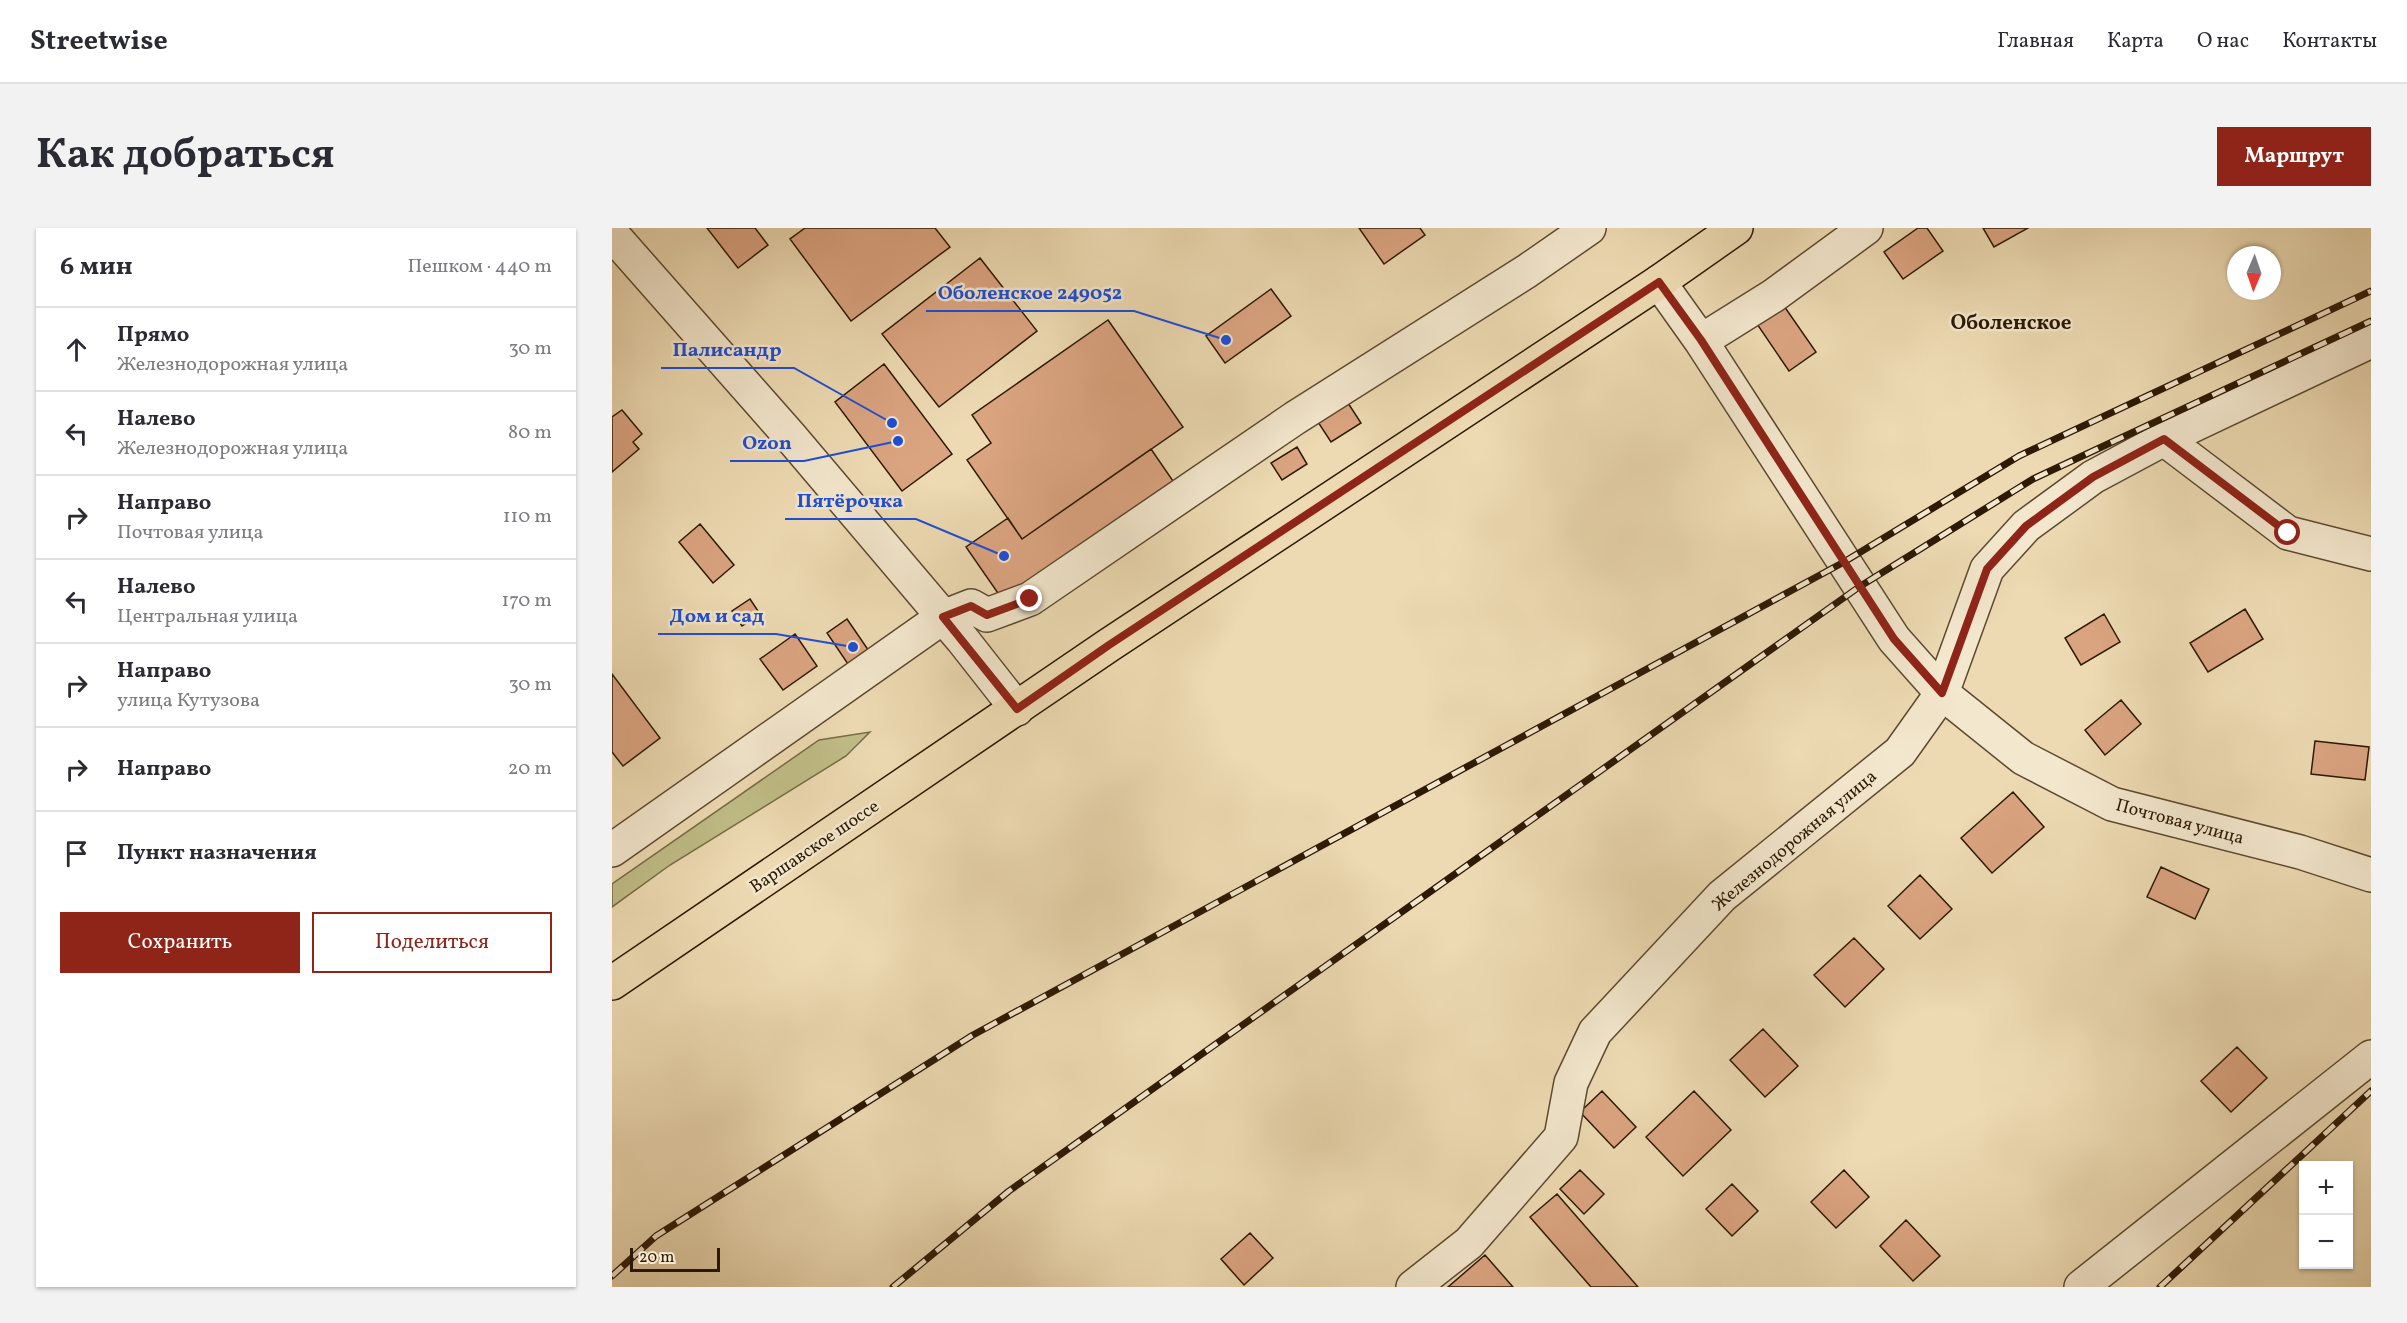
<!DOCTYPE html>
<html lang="ru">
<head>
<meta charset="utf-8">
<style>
	:root { --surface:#fff; --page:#f2f2f3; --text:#2b2b33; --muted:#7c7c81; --line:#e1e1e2; --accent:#8f2418 }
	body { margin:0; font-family:Vollkorn,serif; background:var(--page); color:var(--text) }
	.controls { position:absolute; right:18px; bottom:18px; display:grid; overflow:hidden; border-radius:0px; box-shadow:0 2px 4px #0004 }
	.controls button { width:54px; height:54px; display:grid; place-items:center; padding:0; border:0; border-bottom:2px solid var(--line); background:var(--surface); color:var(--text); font:30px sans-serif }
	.compass { position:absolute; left:1615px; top:18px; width:54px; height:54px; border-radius:50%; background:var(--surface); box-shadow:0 2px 4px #0004; rotate:182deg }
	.scale { position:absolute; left:18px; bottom:15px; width:90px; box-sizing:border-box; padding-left:6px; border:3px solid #2d1904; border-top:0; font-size:16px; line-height:21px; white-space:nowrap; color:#2d1904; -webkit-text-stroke:4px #f3e7cd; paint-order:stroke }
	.stop { position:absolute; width:18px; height:18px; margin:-14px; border:4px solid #8f2418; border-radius:50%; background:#fff }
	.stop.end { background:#8f2418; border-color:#fff; box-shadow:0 2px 6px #0008 }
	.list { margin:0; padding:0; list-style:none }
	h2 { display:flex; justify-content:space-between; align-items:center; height:78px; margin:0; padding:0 24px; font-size:26px }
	h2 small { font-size:20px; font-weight:400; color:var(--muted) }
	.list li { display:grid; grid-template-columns:39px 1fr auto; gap:18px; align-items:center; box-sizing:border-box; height:84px; padding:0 24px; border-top:2px solid var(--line) }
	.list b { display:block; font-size:22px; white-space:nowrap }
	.list p { margin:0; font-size:20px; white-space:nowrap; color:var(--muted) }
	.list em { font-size:20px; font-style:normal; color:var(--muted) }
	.actions { display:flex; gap:12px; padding:18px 24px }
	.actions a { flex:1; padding:14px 0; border:2px solid var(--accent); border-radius:0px; text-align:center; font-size:21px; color:var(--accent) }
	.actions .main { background:var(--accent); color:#fff }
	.icon { flex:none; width:33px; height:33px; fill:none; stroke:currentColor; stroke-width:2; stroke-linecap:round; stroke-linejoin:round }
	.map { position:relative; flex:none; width:1759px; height:1059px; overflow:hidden; border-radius:0px }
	header { display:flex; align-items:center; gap:36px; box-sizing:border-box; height:84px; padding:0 30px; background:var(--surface); border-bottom:2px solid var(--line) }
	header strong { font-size:28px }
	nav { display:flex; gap:33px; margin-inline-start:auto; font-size:21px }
	.intro { display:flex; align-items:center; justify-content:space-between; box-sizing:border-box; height:144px; padding:0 36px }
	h1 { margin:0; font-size:42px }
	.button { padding:15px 27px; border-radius:0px; background:var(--accent); color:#fff; font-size:21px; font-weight:700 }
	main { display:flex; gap:36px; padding:0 36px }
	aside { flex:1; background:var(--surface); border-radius:0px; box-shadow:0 2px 4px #0004 }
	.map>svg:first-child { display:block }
	.green { fill:#c0bd87; stroke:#766b46; stroke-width:1.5 }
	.building { fill:#dba481; stroke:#2d1904; stroke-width:1.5 }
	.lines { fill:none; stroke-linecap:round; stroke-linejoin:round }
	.minor-casing { stroke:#5d4930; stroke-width:36 }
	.major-casing { stroke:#2d1904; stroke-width:36 }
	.minor { stroke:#f3e7cd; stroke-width:33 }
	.major { stroke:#eddab2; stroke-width:33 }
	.rail-casing { stroke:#2d1904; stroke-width:7 }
	.rail { stroke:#f3e7cd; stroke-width:4.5; stroke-dasharray:14; stroke-linecap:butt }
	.route { stroke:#8f2418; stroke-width:8 }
	.labels { text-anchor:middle; stroke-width:5; stroke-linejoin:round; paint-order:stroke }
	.street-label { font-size:18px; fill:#2d1904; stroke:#f3e7cd }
	.quarter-label { font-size:21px; font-weight:bold; fill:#2d1904; stroke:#f3e7cd }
	.leader { fill:none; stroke:#1d4ed8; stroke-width:2 }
	.callout-dot { fill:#1d4ed8; stroke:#f3e7cd; stroke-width:2 }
	.callout-label { font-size:20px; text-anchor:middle; font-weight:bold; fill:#1d4ed8; stroke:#f3e7cd; stroke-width:5; stroke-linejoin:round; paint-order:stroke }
</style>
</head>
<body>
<header>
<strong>Streetwise</strong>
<nav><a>Главная</a><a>Карта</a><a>О нас</a><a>Контакты</a></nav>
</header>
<div class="intro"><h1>Как добраться</h1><a class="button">Маршрут</a></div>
<main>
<aside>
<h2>6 мин<small>Пешком · 440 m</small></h2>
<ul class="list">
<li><svg class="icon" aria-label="ahead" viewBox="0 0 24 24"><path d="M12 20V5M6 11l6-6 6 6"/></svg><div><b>Прямо</b><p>Железнодорожная улица</p></div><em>30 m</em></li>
<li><svg class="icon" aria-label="left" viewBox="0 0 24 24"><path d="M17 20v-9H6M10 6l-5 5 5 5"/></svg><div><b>Налево</b><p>Железнодорожная улица</p></div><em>80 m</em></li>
<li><svg class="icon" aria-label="right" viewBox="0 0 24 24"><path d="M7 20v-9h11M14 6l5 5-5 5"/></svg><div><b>Направо</b><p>Почтовая улица</p></div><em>110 m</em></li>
<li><svg class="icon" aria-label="left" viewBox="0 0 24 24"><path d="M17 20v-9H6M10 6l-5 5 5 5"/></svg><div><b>Налево</b><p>Центральная улица</p></div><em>170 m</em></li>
<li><svg class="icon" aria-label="right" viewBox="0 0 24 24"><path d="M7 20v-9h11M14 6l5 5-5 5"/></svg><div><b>Направо</b><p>улица Кутузова</p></div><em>30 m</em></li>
<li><svg class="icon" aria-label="right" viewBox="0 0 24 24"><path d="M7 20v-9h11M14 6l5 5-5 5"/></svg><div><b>Направо</b></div><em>20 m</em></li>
<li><svg class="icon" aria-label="arrive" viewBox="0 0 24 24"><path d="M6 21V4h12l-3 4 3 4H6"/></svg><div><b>Пункт назначения</b></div></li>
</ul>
<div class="actions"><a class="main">Сохранить</a><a>Поделиться</a></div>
</aside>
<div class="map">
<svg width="1759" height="1059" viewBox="0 0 1759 1059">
	<rect width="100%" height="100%" fill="#eddab2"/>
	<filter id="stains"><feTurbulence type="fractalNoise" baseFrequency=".00333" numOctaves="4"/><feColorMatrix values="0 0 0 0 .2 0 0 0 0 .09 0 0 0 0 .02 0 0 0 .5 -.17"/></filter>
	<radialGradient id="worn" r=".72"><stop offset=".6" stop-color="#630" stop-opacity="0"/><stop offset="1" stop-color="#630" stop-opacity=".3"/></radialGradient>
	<path class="green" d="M 258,504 L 234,528 L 58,637 L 0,679 L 0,656 L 207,512 Z"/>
	<path class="building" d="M 95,0 L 143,0 L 156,17 L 126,40 Z
		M 193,0 L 323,0 L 338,19 L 239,93 L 178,11 Z
		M 747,0 L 808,0 L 813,7 L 772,36 Z
		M 1306,0 L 1315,0 L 1331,23 L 1291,51 L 1272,24 Z
		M 1371,0 L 1416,0 L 1382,19 Z
		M 368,30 L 425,103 L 327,179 L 270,106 Z
		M 659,61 L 679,88 L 613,135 L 594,108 Z
		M 1172,78 L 1204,124 L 1177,143 L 1145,96 Z
		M 496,92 L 571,199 L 410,311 L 355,232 L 379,215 L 360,187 Z
		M 272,136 L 340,226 L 290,263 L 223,174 Z
		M 736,175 L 749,195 L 719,214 L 706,194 Z
		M 10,182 L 30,206 L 21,214 L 27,221 L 0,244 L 0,189 Z
		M 685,219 L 695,236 L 670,252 L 659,235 Z
		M 539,221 L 561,253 L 390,371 L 354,319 L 396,290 L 410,311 Z
		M 88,296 L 122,337 L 101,355 L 67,314 Z
		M 138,371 L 148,386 L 130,398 L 120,383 Z
		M 1633,381 L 1651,411 L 1596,444 L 1578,415 Z
		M 1492,386 L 1508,414 L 1469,437 L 1453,410 Z
		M 235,391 L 259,426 L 238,439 L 215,405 Z
		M 183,406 L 205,438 L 171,462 L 148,431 Z
		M 0,446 L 48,510 L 11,538 L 0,524 Z
		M 1509,472 L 1529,496 L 1493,527 L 1473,502 Z
		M 1703,513 L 1757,519 L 1753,552 L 1699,546 Z
		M 1401,564 L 1432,599 L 1380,645 L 1349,610 Z
		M 1549,639 L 1597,661 L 1583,691 L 1535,669 Z
		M 1308,647 L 1340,681 L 1308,711 L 1276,678 Z
		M 1242,710 L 1272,741 L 1233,779 L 1202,747 Z
		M 1151,801 L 1186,838 L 1153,869 L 1118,832 Z
		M 1625,819 L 1655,850 L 1619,884 L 1589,853 Z
		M 990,863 L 1024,899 L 1002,920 L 968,884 Z
		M 1082,863 L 1119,902 L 1071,948 L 1034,909 Z
		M 968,942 L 992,966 L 972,986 L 948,961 Z
		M 1232,942 L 1257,969 L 1224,1000 L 1199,974 Z
		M 1120,956 L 1146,983 L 1120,1008 L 1094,981 Z
		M 945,966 L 1026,1059 L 979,1059 L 918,989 Z
		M 1294,992 L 1328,1028 L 1301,1053 L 1268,1018 Z
		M 638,1005 L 661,1030 L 632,1057 L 609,1031 Z
		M 873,1027 L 901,1059 L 836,1059 Z"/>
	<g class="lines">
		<g class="minor-casing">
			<path id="minor" d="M 0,6 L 178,208 L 350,411 L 405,481
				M 1047,54 L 1089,113 L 1282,411 L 1330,465 L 1411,530 L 1500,576 L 1688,624 L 1759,647
				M 1089,113 L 1161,68 L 1254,0
				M 1552,211 L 1676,305 L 1759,326
				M 0,622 L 331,389 L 359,378 L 375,387 L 418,371 L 683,190 L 915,43 L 977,0
				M 801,1059 L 857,1015 L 949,909 L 959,855 L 983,804 L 1110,668 L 1288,524 L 1330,465 L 1375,341 L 1414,298 L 1481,249 L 1552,211 L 1759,113
				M 1469,1059 L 1759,829"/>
		</g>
		<g class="major-casing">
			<path id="major" d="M 0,755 L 497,417 L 1047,54 L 1124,0"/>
		</g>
		<use href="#minor" class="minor"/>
		<use href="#major" class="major"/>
		<g class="rail-casing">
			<path id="rail" d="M 0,1048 L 44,1008 L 361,807 L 1232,334 L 1407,228 L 1759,63
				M 281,1059 L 397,963 L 1247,359 L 1421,251 L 1759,93
				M 1548,1059 L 1759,863"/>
		</g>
		<use href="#rail" class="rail"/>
	</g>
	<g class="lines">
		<path class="route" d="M 418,371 L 375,387 L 359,378 L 331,389 L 405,481 L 497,417 L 1047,54 L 1089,112 L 1282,411 L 1330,465 L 1375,341 L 1414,298 L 1481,249 L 1552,211 L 1676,305"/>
	</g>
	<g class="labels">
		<g class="street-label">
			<text transform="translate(1568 593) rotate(15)" y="6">Почтовая улица</text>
			<text transform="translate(1182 612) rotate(-40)" y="6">Железнодорожная улица</text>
			<text transform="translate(202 618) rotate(-34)" y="6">Варшавское шоссе</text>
		</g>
		<g class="quarter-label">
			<text x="1399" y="101">Оболенское</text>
		</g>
	</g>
	<path class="leader" d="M614 112L522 83H314M280 195L182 140H49M286 213L192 233H118M392 328L304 291H173M241 419L164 406H46"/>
	<g class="callout-dot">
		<circle cx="614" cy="112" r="6"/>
		<circle cx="280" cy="195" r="6"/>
		<circle cx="286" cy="213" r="6"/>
		<circle cx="392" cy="328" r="6"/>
		<circle cx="241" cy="419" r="6"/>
	</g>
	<g class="callout-label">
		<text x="418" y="71">Оболенское 249052</text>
		<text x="115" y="128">Палисандр</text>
		<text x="155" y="221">Ozon</text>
		<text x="238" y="279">Пятёрочка</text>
		<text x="105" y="394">Дом и сад</text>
	</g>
	<rect width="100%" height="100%" filter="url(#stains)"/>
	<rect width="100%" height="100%" fill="url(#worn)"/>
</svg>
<div class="controls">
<button>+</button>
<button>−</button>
</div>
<svg class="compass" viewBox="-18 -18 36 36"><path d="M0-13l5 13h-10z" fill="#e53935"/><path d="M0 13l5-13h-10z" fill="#7c7c81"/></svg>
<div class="scale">20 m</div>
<div class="stop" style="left:1676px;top:305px"></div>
<div class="stop end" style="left:418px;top:371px"></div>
</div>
</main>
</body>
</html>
